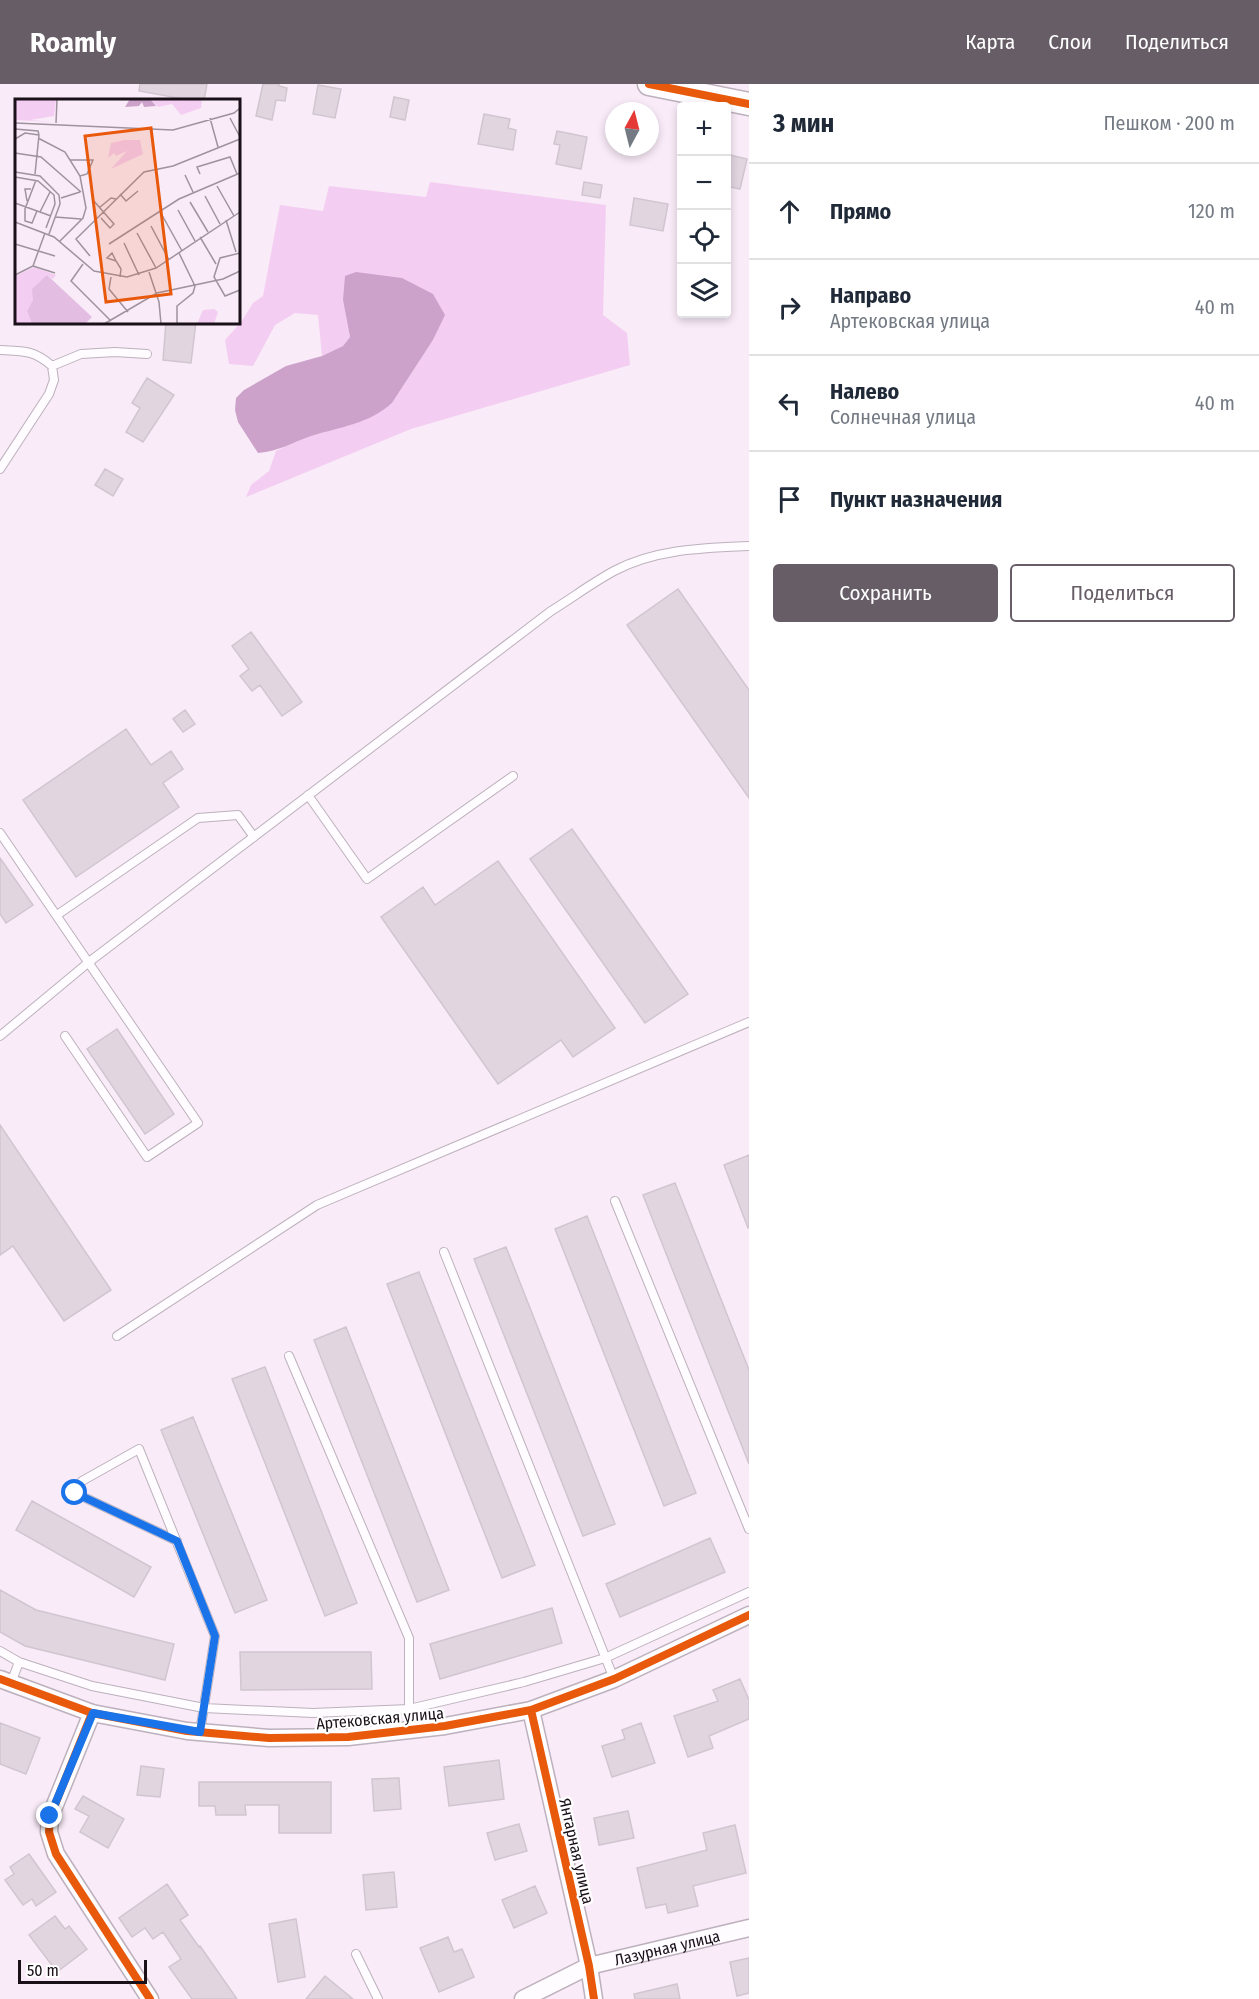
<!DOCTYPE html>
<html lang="ru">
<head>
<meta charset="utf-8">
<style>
	:root { --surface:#fff; --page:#f6f6f7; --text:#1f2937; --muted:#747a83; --line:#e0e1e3; --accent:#675d66 }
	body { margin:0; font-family:"Fira Sans Condensed",sans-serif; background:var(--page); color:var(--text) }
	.controls { position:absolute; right:18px; top:18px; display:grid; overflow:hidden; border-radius:6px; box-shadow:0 3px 9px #0003 }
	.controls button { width:54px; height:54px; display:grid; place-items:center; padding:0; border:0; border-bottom:2px solid var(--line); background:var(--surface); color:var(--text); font:30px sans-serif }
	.compass { position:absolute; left:605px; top:18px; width:54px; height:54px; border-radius:50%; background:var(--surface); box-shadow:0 3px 9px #0003; rotate:7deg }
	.scale { position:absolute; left:18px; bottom:15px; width:129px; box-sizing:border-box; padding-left:6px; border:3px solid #191018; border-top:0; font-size:16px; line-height:21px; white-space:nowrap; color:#191018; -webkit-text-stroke:4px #fff; paint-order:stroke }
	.stop { position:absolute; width:18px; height:18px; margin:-14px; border:4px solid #1a73e8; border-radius:50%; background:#fff }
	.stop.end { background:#1a73e8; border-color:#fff; box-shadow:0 2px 6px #0008 }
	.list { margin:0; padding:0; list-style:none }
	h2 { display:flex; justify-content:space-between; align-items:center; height:78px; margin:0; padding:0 24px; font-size:26px }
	h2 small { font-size:20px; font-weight:400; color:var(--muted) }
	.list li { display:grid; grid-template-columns:39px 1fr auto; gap:18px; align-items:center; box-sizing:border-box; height:96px; padding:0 24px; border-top:2px solid var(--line) }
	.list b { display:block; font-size:22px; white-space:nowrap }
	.list p { margin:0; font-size:20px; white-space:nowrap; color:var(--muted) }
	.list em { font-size:20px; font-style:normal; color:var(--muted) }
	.actions { display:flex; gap:12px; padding:18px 24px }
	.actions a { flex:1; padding:14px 0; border:2px solid var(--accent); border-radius:6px; text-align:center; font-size:21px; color:var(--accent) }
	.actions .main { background:var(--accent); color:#fff }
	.icon { flex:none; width:33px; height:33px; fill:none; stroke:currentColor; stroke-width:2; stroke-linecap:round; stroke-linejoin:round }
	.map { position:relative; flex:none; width:749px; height:1915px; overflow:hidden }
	header { display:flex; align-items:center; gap:36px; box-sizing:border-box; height:84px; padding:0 30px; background:var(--accent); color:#fff }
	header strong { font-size:28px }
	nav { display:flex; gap:33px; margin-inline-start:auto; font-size:21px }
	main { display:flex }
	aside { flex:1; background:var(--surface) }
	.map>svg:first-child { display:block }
	.green { fill:#f4cef2 }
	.water { fill:#cca2ca }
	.building { fill:#e1d5e0; stroke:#d1c6d0; stroke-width:1.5 }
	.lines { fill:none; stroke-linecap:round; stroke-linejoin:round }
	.lane-casing { stroke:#bcb1bc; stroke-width:10 }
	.street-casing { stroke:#bcb1bc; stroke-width:19 }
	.secondary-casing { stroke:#bcb1bc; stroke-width:25 }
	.lane { stroke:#fefcfe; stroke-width:8 }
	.street { stroke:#fefcfe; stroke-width:16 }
	.secondary { stroke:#fefcfe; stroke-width:22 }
	.cycleway-casing { stroke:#fff; stroke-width:11 }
	.cycleway { stroke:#e8590c; stroke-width:8 }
	.route { stroke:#1a73e8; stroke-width:8 }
	.labels { text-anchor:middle; stroke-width:4.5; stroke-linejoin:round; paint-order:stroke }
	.street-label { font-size:16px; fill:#191018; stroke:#fff }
	.inset-road { fill:none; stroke:#9f939e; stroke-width:1.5 }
	.view { fill:#e8590c; fill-opacity:0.15; stroke:#e8590c; stroke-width:3 }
	.inset-edge { fill:none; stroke:#191018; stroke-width:3 }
</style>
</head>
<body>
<header>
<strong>Roamly</strong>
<nav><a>Карта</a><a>Слои</a><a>Поделиться</a></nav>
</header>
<main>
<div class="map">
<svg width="749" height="1915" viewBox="0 0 749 1915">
	<rect width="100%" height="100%" fill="#f9ebf8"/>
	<path class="green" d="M 430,98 L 606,121 L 603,231 L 627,249 L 630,281 L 411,345 L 246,413 L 251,401 L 269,387 L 276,367 C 287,362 299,356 310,352 C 339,343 368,340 392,319 L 433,256 L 444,231 L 343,216 L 350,253 L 343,262 L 322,272 L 318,231 L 295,229 L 275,241 L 253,282 L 229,280 L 225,256 L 241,238 L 253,219 L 263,212 L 280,121 L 323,127 L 329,102 L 426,113 Z"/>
	<path class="water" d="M 356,188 L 402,194 L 433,210 L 445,231 L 433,256 L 392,319 C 369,340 340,343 311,352 C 291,359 280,367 258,369 L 238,338 L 235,326 L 236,314 L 244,306 L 286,282 L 322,272 L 343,262 L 350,253 L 343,216 L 345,192 Z"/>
	<path class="building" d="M 140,0 L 207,0 L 204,16 L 189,16 L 139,7 Z
		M 263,0 L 279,0 L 279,2 L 287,4 L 285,17 L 276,16 L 272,36 L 256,32 Z
		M 318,1 L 341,5 L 335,34 L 313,30 Z
		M 394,13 L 409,16 L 405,36 L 390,33 Z
		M 484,30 L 510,35 L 508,44 L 516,46 L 513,66 L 478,60 Z
		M 557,47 L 587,53 L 581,85 L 556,80 L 560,61 L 554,60 Z
		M 726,70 L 747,75 L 740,105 L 726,102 Z
		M 584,98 L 602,101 L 600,114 L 582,111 Z
		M 634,114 L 668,120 L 663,147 L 630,141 Z
		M 166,238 L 196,238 L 191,279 L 163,276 Z
		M 147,294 L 174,311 L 143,358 L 126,348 L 140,324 L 132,319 Z
		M 105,385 L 123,395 L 113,412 L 95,401 Z
		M 678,505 L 749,606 L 749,714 L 627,541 Z
		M 251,548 L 302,618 L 282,632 L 260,601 L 252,607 L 240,592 L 249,585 L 232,562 Z
		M 185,626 L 195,640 L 183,648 L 173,635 Z
		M 126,645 L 151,681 L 171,667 L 183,685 L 163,699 L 179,723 L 76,793 L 23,716 Z
		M 572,745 L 688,910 L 645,939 L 530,775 Z
		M 0,774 L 33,821 L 6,839 L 0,830 Z
		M 498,777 L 615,944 L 573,973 L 561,956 L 498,1000 L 381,833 L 423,803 L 435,821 Z
		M 117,945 L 174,1030 L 145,1050 L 87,965 Z
		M 0,1041 L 111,1206 L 64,1237 L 13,1162 L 0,1171 Z
		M 749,1071 L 749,1143 L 748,1144 L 724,1081 Z
		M 675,1099 L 749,1286 L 749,1380 L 643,1111 Z
		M 587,1132 L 696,1409 L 664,1422 L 555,1145 Z
		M 506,1163 L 615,1440 L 583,1452 L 474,1175 Z
		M 419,1188 L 535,1481 L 502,1494 L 387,1200 Z
		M 346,1243 L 449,1506 L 417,1518 L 314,1256 Z
		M 265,1283 L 357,1519 L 325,1532 L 232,1295 Z
		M 193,1333 L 267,1516 L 235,1529 L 161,1346 Z
		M 32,1417 L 151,1483 L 134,1513 L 16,1446 Z
		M 710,1454 L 725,1488 L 620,1533 L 606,1500 Z
		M 0,1506 L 36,1526 L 174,1560 L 165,1596 L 25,1562 L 0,1548 Z
		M 552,1524 L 562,1559 L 440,1595 L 430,1560 Z
		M 240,1568 L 371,1568 L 372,1605 L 241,1606 Z
		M 740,1595 L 749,1616 L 749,1635 L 709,1652 L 713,1664 L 688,1673 L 674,1632 L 718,1617 L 713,1606 Z
		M 0,1639 L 40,1654 L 26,1690 L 0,1680 Z
		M 641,1639 L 655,1679 L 612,1693 L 602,1662 L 625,1655 L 622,1646 Z
		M 499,1676 L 504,1715 L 449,1722 L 444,1683 Z
		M 141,1682 L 164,1685 L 160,1713 L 137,1711 Z
		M 399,1694 L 401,1725 L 374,1727 L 372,1695 Z
		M 199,1698 L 331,1698 L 331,1749 L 279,1749 L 279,1721 L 245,1721 L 246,1731 L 216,1731 L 215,1722 L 199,1722 Z
		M 83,1712 L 124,1735 L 108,1764 L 80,1748 L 89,1732 L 75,1725 Z
		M 628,1727 L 634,1754 L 599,1761 L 594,1734 Z
		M 519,1740 L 527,1767 L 495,1776 L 487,1749 Z
		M 735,1741 L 746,1789 L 693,1802 L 698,1822 L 668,1829 L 666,1820 L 646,1824 L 637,1784 L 707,1766 L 703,1749 Z
		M 29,1770 L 56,1808 L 36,1822 L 32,1815 L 23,1821 L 5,1796 L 14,1790 L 10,1783 Z
		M 394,1788 L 397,1823 L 366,1826 L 363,1791 Z
		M 167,1800 L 188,1831 L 180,1836 L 199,1863 L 200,1862 L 237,1915 L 192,1915 L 169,1883 L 181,1875 L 163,1848 L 153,1855 L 145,1844 L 132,1853 L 119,1834 Z
		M 535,1802 L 547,1829 L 514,1844 L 502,1816 Z
		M 55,1832 L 65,1845 L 69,1842 L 87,1865 L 57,1888 L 29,1851 Z
		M 296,1835 L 305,1893 L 278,1898 L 269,1840 Z
		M 448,1853 L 454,1868 L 462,1865 L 474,1893 L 439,1908 L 420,1864 Z
		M 749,1874 L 749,1909 L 737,1912 L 730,1878 Z
		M 325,1892 L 353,1915 L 306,1915 Z
		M 677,1900 L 680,1915 L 635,1915 L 634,1910 Z"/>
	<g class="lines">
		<g class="lane-casing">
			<path id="lane" d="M 0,266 C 23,267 34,266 52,282 L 54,296 L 49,310 L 0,385
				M 52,282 L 81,270 L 115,268 L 147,270
				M 308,711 L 367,795 L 513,692
				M 0,749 L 198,1039 L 147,1073 L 65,952
				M 57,831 L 198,734 L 238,731 L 254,753
				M 0,952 L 89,878 L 551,527 C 572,514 592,499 614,487 C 655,465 703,464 749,462
				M 615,1117 L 749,1445
				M 444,1168 L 614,1595
				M 117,1252 L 317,1121 L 749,938
				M 289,1272 L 409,1554 L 409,1646
				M 177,1457 L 75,1409 L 82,1397 L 139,1365 L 215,1552 L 200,1648
				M 0,1567 L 19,1578 L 92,1602 L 204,1624 L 313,1629 L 409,1625 L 524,1598 L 605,1574 L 749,1508
				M 11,1599 L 19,1578
				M 356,1870 L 378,1915"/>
		</g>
		<g class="street-casing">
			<g id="street">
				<path d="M 0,1595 L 92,1629 L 187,1647 L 269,1654 L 348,1653 L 445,1642 L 531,1626 L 614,1595 L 749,1531"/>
				<path d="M 531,1626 L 589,1882 L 594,1915"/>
				<path d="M 92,1629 L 50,1733 L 49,1748 L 56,1770 L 150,1915"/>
				<path id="s1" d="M 523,1915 L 589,1882 L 749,1844"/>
			</g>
		</g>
		<g class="secondary-casing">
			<path id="secondary" d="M 649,0 L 749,20"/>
		</g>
		<use href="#lane" class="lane"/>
		<use href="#street" class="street"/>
		<use href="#secondary" class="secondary"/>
		<g class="cycleway-casing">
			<path id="cycleway" d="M 649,0 L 749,20
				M 0,1595 L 92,1629 L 187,1647 L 269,1654 L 348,1653 L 445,1642 L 531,1626 L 614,1595 L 749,1531
				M 531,1626 L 589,1882 L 594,1915
				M 92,1629 L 50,1733 L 49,1748 L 56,1770 L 150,1915"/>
		</g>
		<use href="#cycleway" class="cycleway"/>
	</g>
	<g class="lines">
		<path class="route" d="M 50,1732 L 93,1629 L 200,1648 L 215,1552 L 177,1457 L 75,1409"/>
	</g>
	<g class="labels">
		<g class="street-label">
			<text transform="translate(380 1634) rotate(-5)" y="6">Артековская улица</text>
			<text transform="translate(577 1767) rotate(77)" y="6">Янтарная улица</text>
			<text dy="6" stroke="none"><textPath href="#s1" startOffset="154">Лазурная улица</textPath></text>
		</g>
	</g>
	<g transform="translate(15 15)">
		<rect width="225" height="225" fill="#f9ebf8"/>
		<path d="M 0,0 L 41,0 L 39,17 L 15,21 L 38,23 L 0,21 ZM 135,0 L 187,0 L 186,9 L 166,16 L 157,5 L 143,8 ZM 109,41 L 125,41 L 128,55 L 96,70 L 112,52 L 101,57 L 99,54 L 93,59 L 96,44 ZM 19,168 L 41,176 L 38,180 L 32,176 L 12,212 L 17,225 L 0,225 L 0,177 ZM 199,210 L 203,213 L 199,225 L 182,225 L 188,211 Z" fill="#f4cef2"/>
		<path d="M 32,176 L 77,218 L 70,225 L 17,225 L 12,212 L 18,201 L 17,190 Z" fill="#e3bee2"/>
		<path d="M 115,0 L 135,0 L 141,7 L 129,8 L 127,3 L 124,7 L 110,8 Z" fill="#cca2ca"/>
		<path class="inset-road" d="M 195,19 L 203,48M 215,19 L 225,38M 0,24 L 158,31 L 219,14 L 225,9M 41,24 L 42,0M 0,30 L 23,32 L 24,36M 23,39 L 50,53 L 65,77 L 71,109 L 68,119 L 44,143M 0,40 L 10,34 L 24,36M 0,54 L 26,58 L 66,93M 55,61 L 78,61 L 72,75 L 65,77M 0,73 L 25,77 L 44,96 L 45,105 L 34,135M 20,75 L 24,36M 185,75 L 182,68 L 215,58 L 222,75M 170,76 L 178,93M 0,78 L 23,82 L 39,96 L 40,105 L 31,129M 21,81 L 10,110 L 10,122 L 17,124 L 22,112M 202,87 L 219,117M 105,95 L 111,102 L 123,92M 190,97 L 205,125M 46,99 L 65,93M 78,101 L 99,125 L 95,129 L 86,119M 12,102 L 10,90 L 16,90M 175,103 L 193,133M 0,104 L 36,117M 84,109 L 96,99 L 101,100M 163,111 L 180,142M 25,113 L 35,93M 147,116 L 167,152M 40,118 L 66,120M 211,121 L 221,153M 0,123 L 39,138 L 79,172 L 112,178 L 141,169 L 225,113M 136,127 L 154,161M 122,134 L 141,169M 185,138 L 201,165M 109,144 L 124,176M 0,145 L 40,157M 94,145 L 164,100 L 225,74M 225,154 L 205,159 L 199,178 L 210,197 L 225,191M 75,157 L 61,140 L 129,73 L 158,67 L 225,40M 101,162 L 92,159 L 97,154 L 101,162 L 106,170 L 105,178M 68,165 L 56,182 L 96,222M 18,167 L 40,174M 134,173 L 144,203 L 146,225M 0,176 L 18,167 L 30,134M 96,178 L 94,190 L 113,213M 89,225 L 142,194 L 208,180 L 225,172M 162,225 L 162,207 L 178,194 L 180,187 L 164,154"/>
		<path class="view" d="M 136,29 L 156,195 L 91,203 L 70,37 Z"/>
		<rect width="225" height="225" class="inset-edge"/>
	</g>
</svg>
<div class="controls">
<button>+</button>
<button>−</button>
<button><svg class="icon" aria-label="locate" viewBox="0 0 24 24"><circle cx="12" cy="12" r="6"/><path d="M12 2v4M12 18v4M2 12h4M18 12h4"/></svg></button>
<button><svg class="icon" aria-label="layers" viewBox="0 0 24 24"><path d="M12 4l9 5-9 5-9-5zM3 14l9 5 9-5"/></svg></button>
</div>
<svg class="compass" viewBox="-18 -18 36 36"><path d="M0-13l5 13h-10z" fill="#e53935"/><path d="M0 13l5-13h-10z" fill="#747a83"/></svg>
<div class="scale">50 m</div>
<div class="stop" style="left:75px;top:1409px"></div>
<div class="stop end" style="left:50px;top:1732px"></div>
</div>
<aside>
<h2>3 мин<small>Пешком · 200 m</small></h2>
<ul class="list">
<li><svg class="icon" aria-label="ahead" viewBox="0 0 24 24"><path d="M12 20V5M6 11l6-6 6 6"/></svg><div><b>Прямо</b></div><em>120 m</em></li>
<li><svg class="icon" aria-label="right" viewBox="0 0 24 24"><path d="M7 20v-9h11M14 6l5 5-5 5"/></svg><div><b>Направо</b><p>Артековская улица</p></div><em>40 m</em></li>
<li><svg class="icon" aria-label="left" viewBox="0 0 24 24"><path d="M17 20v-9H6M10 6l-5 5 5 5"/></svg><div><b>Налево</b><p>Солнечная улица</p></div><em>40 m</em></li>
<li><svg class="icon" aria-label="arrive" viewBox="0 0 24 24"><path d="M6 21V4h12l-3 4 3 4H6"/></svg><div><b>Пункт назначения</b></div></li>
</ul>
<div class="actions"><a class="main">Сохранить</a><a>Поделиться</a></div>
</aside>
</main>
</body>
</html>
